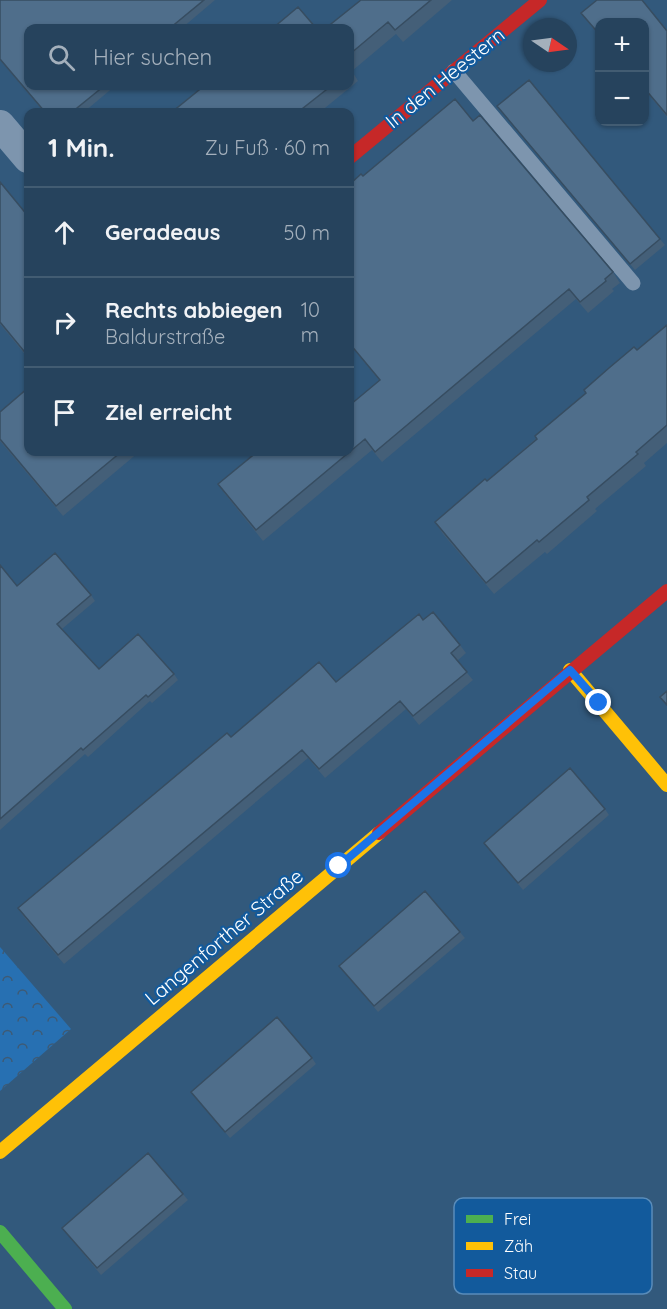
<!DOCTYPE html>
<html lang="de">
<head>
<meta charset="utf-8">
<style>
	:root { --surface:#26435d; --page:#2e4a63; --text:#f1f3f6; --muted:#a4b0bc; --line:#425c72 }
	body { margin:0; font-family:Quicksand,sans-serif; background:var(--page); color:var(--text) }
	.controls { position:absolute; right:18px; top:18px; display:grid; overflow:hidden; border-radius:12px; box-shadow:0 2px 4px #0004 }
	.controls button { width:54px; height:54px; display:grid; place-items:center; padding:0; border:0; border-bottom:2px solid var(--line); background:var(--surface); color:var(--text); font:30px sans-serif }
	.compass { position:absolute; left:523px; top:18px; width:54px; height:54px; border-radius:50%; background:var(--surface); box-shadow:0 2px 4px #0004; rotate:103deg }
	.stop { position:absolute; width:18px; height:18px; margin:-14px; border:4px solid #1a73e8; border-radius:50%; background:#fff }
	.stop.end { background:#1a73e8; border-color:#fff; box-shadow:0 2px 6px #0008 }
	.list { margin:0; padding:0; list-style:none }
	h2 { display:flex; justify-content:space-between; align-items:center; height:78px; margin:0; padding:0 24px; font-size:26px }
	h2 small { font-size:20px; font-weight:400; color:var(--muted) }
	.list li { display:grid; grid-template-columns:39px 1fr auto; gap:18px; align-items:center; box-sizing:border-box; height:90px; padding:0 24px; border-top:2px solid var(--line) }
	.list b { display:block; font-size:22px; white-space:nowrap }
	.list p { margin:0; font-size:20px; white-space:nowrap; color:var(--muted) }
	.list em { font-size:20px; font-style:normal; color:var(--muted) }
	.icon { flex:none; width:33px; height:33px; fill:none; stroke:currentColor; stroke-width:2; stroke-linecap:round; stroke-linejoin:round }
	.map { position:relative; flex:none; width:667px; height:1309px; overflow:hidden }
	.search { position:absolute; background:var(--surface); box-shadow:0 2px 4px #0004; left:24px; top:24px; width:330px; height:66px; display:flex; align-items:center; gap:15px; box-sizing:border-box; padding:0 21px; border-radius:12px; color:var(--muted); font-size:22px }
	.panel { position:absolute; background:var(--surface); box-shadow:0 2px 4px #0004; left:24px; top:108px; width:330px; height:348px; border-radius:12px }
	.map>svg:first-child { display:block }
	.forest { fill:url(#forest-crowns) }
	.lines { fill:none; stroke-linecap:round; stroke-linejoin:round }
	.lane { stroke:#7d95ae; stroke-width:15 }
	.street { stroke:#7d95ae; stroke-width:30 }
	.fast { stroke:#4caf50; stroke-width:14 }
	.slow { stroke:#ffc107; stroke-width:14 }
	.jam { stroke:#c62828; stroke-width:14 }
	.wall { fill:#445f78 }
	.building { fill:#4f6e8b; stroke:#374d61; stroke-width:1.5 }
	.route { stroke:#1a73e8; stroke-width:8 }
	.labels { text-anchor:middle; stroke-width:4.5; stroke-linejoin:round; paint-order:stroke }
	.street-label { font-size:20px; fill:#fff; stroke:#125a9c }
	.key { fill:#125a9c; stroke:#598cba; stroke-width:1.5 }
	.key-label { font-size:16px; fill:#fff }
</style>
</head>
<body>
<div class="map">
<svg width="667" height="1309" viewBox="0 0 667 1309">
	<defs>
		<pattern id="forest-crowns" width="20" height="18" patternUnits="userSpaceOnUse" patternTransform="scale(1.5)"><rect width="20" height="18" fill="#2770b2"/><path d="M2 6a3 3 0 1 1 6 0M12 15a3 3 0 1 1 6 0" fill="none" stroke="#3d5a75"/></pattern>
	</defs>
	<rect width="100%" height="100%" fill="#32597c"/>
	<path class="forest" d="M 0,947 L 71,1029 L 0,1091 Z"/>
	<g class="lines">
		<path class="lane" d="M 454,71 L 633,283"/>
		<path class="street" d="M 0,125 L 28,158"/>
		<path class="fast" d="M 0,1232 L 65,1309"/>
		<path class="slow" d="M 570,670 L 667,785
			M 0,1152 L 379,833"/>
		<path class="jam" d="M 350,157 L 540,0
			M 379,833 L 667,591"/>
	</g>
	<path class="wall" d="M 0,0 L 215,0 L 182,28 L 28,28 L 28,86 L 115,86 L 84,112 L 44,112 L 0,60 Z
		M 361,0 L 452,0 L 403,42 L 396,34 L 352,71 L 358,81 L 320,112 L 172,112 L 204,86 L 350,86 L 350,28 Z
		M 597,0 L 642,0 L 667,31 L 667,117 L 645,90 L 645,22 L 600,22 L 600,37 L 581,13 Z
		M 497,106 L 660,239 L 665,245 L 635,270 Z
		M 473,121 L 613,272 L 620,283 L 612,289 L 614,291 L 588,313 L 576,299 L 382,462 L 372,450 L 263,541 L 225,494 L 218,484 L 350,452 L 379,380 L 350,345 L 350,184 L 363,176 Z
		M 0,182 L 28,216 L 28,358 L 0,324 Z
		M 667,325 L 667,443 L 644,463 L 646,466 L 595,509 L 597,511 L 547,554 L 545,552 L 494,594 L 443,534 L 435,522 L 487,481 Z
		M 0,412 L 28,452 L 139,452 L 63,516 L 0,441 Z
		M 0,565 L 17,586 L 91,595 L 95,601 L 62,629 L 99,669 L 174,674 L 178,680 L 152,703 L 150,701 L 88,757 L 85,754 L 0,830 Z
		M 423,620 L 460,645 L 466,653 L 457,661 L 473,680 L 419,725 L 406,709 L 325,778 L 308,758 L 64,964 L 24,917 L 18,908 L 231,737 L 336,682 Z
		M 605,809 L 609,815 L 523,890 L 484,843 Z
		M 460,932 L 465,938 L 378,1012 L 339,966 Z
		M 312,1058 L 316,1064 L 230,1138 L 191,1092 Z
		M 183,1194 L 188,1200 L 101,1275 L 62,1228 Z"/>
	<path class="building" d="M 0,0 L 204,0 L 170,28 L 28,28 L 28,86 L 104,86 L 72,112 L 45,112 L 0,59 Z
		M 361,0 L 431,0 L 395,30 L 388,22 L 350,54 L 350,28 L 326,28 Z
		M 597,0 L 642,0 L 667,31 L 667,115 L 645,89 L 645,22 L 600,22 L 600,35 L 581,13 Z
		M 298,7 L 316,28 L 273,28 Z
		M 529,80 L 660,239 L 630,264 L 497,106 Z
		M 204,86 L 331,86 L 298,112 L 172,112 Z
		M 455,99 L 473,121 L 480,115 L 613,272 L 605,279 L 606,281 L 580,302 L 569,289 L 375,452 L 365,439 L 256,530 L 218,484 L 257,452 L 350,452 L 350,405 L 380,380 L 350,344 L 350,184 L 361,174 L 363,176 Z
		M 0,182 L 28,216 L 28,356 L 0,322 Z
		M 667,325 L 667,425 L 636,452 L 638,454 L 587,497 L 589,500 L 539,542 L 537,540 L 486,583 L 435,522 L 485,479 L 487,481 L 537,439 L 535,436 L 586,393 L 584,390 L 609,368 L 634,347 L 637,350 Z
		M 28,388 L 28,452 L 121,452 L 56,506 L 0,439 L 0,412 Z
		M 55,553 L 91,595 L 57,624 L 99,669 L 138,634 L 174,674 L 148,697 L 146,695 L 83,750 L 81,748 L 0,819 L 0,565 L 17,586 Z
		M 433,612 L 460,645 L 451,653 L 467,672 L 413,716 L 400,701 L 319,769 L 302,750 L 58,955 L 18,908 L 227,733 L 231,737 L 319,662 L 336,682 L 419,614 L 423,620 Z
		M 667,691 L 667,705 L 660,697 Z
		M 570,768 L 605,809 L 518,883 L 484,843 Z
		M 425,891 L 460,932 L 374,1006 L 339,966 Z
		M 277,1017 L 312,1058 L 225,1132 L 191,1092 Z
		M 148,1153 L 183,1194 L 97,1268 L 62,1228 Z"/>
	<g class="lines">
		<path class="route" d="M 339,866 L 570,670 L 599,703"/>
	</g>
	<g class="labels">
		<g class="street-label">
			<text transform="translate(445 78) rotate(-39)" y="7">In den Heestern</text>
			<text transform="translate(224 937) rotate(-40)" y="7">Langenforther Straße</text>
		</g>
	</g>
	<rect x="454" y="1198" width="198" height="96" rx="9" class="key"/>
	<rect x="466" y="1215" width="27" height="8" fill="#4caf50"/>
	<rect x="466" y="1242" width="27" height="8" fill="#ffc107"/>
	<rect x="466" y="1269" width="27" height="8" fill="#c62828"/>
	<g class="key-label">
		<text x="504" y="1225">Frei</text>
		<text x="504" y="1252">Zäh</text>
		<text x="504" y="1279">Stau</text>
	</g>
</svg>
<div class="controls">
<button>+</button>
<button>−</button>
</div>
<svg class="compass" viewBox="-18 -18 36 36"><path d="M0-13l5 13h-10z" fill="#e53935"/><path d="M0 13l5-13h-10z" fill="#a4b0bc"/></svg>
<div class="stop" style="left:339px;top:866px"></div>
<div class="stop end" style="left:599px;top:703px"></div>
<div class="search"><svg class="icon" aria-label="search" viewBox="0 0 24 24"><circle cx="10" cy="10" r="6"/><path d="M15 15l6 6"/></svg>Hier suchen</div>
<section class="panel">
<h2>1 Min.<small>Zu Fuß · 60 m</small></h2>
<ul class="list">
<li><svg class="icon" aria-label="ahead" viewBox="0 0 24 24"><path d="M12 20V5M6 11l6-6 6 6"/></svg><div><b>Geradeaus</b></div><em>50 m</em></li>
<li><svg class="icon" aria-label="right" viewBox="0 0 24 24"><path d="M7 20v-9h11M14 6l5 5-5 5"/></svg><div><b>Rechts abbiegen</b><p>Baldurstraße</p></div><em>10 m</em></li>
<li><svg class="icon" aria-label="arrive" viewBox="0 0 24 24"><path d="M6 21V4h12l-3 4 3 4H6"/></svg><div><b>Ziel erreicht</b></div></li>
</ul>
</section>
</div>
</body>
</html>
